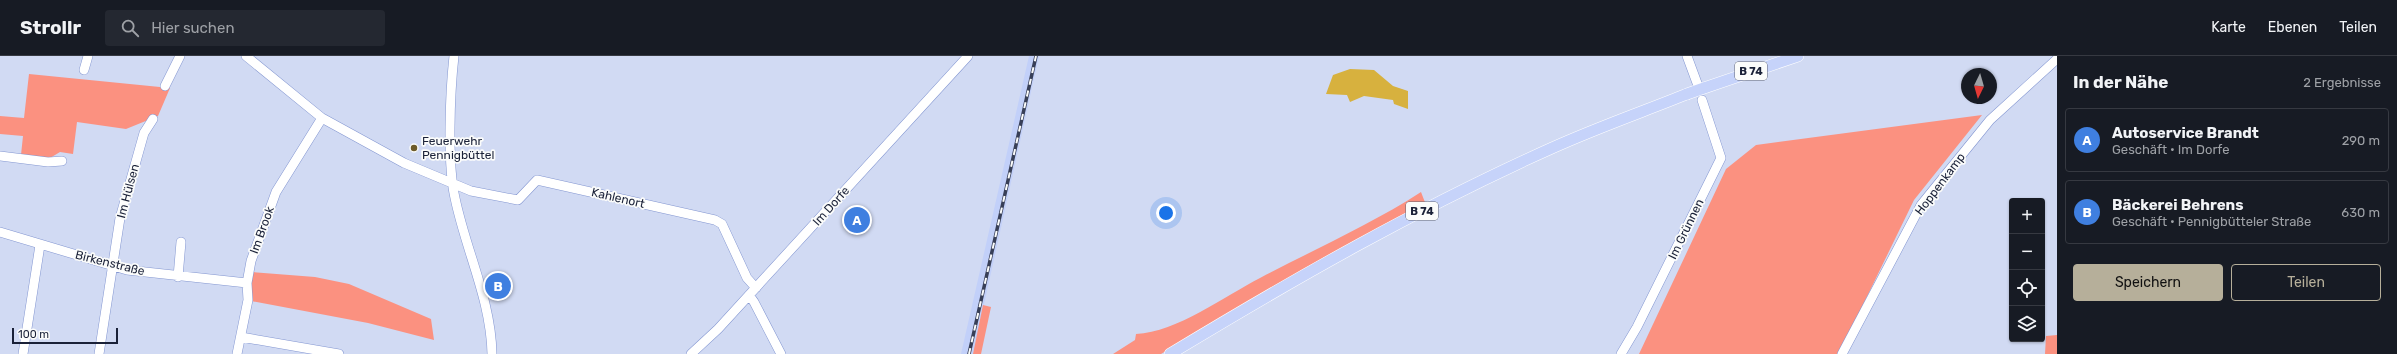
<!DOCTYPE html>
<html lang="de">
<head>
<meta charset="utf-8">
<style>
	:root { --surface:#171b24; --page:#242831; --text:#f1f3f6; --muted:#9ea1a6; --line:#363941; --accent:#b6af9a }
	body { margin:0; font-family:Rubik,sans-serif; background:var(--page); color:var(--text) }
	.controls { position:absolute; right:12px; bottom:12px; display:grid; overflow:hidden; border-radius:4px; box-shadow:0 1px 3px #0004 }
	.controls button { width:36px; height:36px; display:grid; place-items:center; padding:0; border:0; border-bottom:1px solid var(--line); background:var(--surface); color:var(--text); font:20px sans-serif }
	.compass { position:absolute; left:1961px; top:12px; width:36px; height:36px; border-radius:50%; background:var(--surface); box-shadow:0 1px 3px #0004; rotate:185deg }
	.scale { position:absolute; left:12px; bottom:10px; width:106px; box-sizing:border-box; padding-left:4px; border:2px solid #1a2138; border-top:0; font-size:11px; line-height:14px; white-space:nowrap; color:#1a2138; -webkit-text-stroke:3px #fbfcfb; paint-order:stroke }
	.you { position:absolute; left:1166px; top:157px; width:14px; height:14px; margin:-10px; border:3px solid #fff; border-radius:50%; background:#1a73e8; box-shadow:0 0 0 6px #1a73e833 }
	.badge { display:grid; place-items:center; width:26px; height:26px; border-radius:50%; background:var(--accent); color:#fff; font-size:13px; font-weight:700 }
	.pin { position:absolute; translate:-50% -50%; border:2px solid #fff; box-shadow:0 1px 4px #0006 }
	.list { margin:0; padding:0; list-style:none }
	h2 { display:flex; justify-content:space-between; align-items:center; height:52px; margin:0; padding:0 16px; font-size:17px }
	h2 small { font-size:13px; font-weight:400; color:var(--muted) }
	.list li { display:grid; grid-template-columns:26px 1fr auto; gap:12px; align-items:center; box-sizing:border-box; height:64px; margin:0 8px 8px; padding:0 8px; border:1px solid var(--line); border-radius:4px }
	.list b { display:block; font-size:15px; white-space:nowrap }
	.list p { margin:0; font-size:13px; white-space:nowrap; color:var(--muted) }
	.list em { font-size:13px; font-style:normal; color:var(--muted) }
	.actions { display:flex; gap:8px; padding:12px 16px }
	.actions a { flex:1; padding:9px 0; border:1px solid var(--accent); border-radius:4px; text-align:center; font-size:14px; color:var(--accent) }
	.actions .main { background:var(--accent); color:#111 }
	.icon { flex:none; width:22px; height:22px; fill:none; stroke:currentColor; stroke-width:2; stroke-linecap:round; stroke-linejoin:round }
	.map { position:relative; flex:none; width:2057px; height:298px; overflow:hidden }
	header { display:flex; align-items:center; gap:24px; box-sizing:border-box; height:56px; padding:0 20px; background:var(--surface); border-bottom:1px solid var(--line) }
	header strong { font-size:19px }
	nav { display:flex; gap:22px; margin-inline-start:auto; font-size:14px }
	.search { width:280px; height:36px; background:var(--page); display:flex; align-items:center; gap:10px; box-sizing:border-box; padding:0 14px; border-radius:4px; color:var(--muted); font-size:15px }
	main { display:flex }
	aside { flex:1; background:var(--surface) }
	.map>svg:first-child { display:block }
	.built { fill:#c2d0f9 }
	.green { fill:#fb9180 }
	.water { fill:#d7b13e }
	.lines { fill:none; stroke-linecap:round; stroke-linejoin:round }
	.minor-casing { stroke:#8396d1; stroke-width:10 }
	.major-casing { stroke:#fff; stroke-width:12 }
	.minor { stroke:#fff; stroke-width:9 }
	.major { stroke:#c6d3fa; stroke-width:11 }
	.rail-casing { stroke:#383f57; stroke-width:3.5 }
	.rail { stroke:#fbfcfb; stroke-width:2; stroke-dasharray:6; stroke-linecap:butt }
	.major-bridge-casing { stroke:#fff; stroke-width:12; stroke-linecap:butt }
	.major-bridge { stroke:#c6d3fa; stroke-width:11 }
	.poi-dot { fill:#6d5b29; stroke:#fbfcfb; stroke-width:1.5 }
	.labels { text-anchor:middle; stroke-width:3.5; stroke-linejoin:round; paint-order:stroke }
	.shield { fill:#fbfcfb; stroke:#5e6372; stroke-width:1 }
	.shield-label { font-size:11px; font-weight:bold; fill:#1a2138 }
	.poi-label { font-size:12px; fill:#1a2138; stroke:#fbfcfb; text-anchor:start }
	.street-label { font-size:12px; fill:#1a2138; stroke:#fbfcfb }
</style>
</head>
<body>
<header>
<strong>Strollr</strong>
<div class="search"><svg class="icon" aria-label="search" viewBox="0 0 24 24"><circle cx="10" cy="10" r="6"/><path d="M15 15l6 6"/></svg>Hier suchen</div>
<nav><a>Karte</a><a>Ebenen</a><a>Teilen</a></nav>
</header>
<main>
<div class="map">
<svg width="2057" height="298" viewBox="0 0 2057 298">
	<rect width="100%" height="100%" fill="#d1daf3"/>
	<path class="built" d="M 1029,0 L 1039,0 L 973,298 L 961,298 Z"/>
	<path class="green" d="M 29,18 L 170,32 L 158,60 L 126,73 L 77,66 L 73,98 L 60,96 L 50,102 L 21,99 L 23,80 L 0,78 L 0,60 L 24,62 Z
		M 1982,59 L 1914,144 L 1839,298 L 1639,298 L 1726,113 L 1756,89 Z
		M 1421,136 L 1426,149 L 1233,255 L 1161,298 L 1113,298 L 1135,284 L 1136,278 C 1177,276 1225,240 1260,222 C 1313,194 1370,169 1421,136 Z
		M 252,216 L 315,221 L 349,228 L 431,263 L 434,284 L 368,267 L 251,245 Z
		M 983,249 L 991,251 L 981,298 L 973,298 Z
		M 2057,279 L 2057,298 L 2045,298 L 2046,280 Z"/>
	<path class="water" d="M 1350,13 L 1374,14 L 1393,30 L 1408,35 L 1408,53 L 1394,48 L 1393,44 L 1364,40 L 1350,46 L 1347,39 L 1326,38 L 1333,19 Z"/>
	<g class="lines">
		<g class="minor-casing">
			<path id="minor" d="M 246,0 L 322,62 L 404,107 L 471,135 L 518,144 L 537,124 L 715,164 L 722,168 L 747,222 L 756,232
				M 454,0 C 450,36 447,107 455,142 C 466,195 491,244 492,298
				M 1687,0 L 1697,27
				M 84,14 L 88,0
				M 165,30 L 180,0
				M 0,100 L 48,106 L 62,105
				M 0,176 L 127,214 L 247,227
				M 178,221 L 181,186
				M 749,239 L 754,246 L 781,298
				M 241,281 L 339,298
				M 23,298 L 40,189
				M 99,298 L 120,162 L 144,77 L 153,63
				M 237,298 L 248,244 L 247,227 L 251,205 L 276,136 L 322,62
				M 691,298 L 718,273 L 968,0
				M 1621,298 L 1637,271 L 1721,102 L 1702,44
				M 1842,298 L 1921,149 L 1990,64 L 2057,3"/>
		</g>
		<g class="major-casing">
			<path id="major" d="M 1704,32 L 1798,0
				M 1170,298 C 1294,223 1420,151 1552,92 C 1596,72 1642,56 1687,38"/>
		</g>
		<use href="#minor" class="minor"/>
		<use href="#major" class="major"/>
		<g class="rail-casing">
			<path id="rail" d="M 969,298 L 1036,0"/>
		</g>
		<use href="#rail" class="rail"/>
		<g class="major-bridge-casing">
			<path id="major-bridge" d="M 1687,38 L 1704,32"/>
		</g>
		<use href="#major-bridge" class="major-bridge"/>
	</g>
	<circle class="poi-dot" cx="414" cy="92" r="4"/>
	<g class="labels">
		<g class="shield">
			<rect x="1735" y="6" width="32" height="18" rx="3"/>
			<rect x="1406" y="146" width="32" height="18" rx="3"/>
		</g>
		<g class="shield-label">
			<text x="1751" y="19">B 74</text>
			<text x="1422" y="159">B 74</text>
		</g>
		<g class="poi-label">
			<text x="422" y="89">Feuerwehr<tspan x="422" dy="14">Pennigbüttel</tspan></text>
		</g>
		<g class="street-label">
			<text transform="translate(1940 128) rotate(-53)" y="4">Hoppenkamp</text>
			<text transform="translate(128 135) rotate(-75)" y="4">Im Hülsen</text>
			<text transform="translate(618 142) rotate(13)" y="4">Kahlenort</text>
			<text transform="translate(831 150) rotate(-48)" y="4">Im Dorfe</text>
			<text transform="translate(1686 173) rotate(-64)" y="4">Im Grünnen</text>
			<text transform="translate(262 174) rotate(-70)" y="4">Im Brook</text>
			<text transform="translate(110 207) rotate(14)" y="4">Birkenstraße</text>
		</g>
	</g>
</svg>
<div class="controls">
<button>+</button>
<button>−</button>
<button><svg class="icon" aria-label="locate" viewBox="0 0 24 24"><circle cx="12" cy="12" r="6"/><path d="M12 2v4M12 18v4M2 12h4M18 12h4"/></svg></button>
<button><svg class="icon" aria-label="layers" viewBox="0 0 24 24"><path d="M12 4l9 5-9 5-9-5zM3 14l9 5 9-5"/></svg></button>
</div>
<svg class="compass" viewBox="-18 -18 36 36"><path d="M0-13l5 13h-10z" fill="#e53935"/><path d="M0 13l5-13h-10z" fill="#9ea1a6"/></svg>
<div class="scale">100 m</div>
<div class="you"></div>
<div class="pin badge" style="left:857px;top:164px;background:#3f7fe0">A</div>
<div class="pin badge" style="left:498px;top:230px;background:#3f7fe0">B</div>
</div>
<aside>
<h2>In der Nähe<small>2 Ergebnisse</small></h2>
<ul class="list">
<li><span class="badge" style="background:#3f7fe0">A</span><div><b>Autoservice Brandt</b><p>Geschäft · Im Dorfe</p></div><em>290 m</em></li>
<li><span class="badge" style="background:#3f7fe0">B</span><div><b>Bäckerei Behrens</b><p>Geschäft · Pennigbütteler Straße</p></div><em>630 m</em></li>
</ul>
<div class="actions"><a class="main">Speichern</a><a>Teilen</a></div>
</aside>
</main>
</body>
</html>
